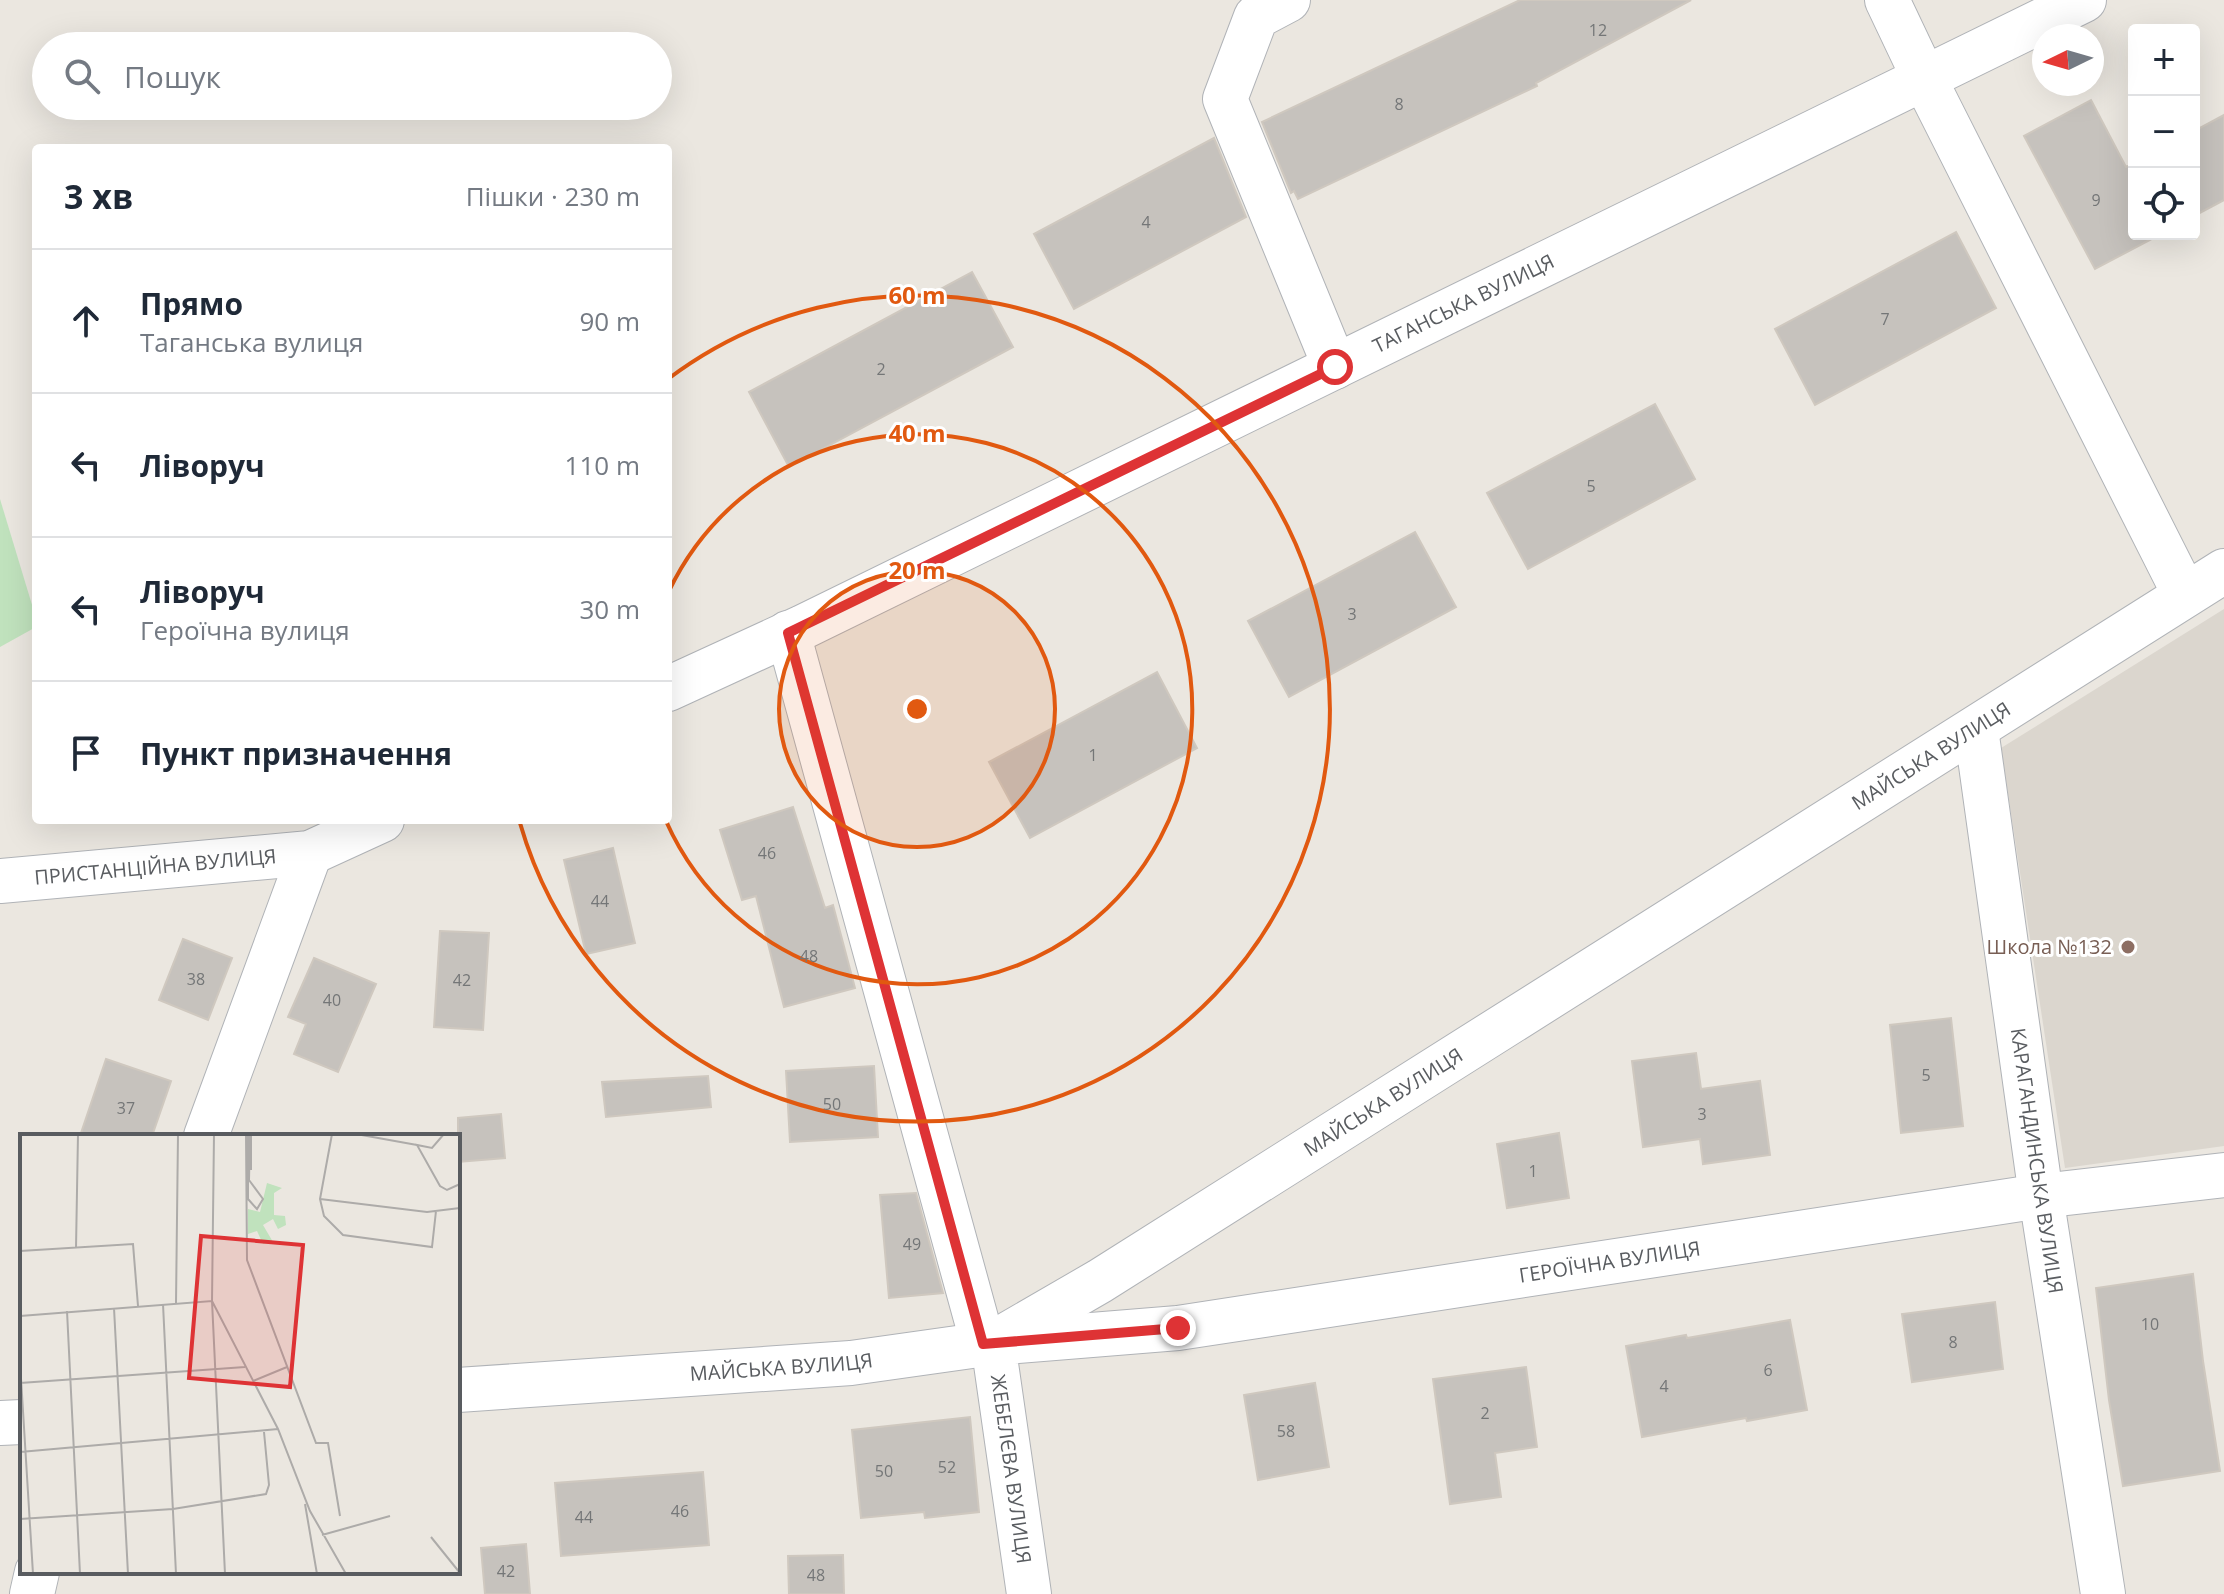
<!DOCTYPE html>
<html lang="uk">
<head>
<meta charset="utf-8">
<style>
	:root { --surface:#fff; --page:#f2f2f3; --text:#1f2937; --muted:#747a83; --line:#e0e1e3 }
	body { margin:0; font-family:"Open Sans",sans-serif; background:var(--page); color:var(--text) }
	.controls { position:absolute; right:24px; top:24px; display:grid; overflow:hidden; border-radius:8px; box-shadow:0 8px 32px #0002 }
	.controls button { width:72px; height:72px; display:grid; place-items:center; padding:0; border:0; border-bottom:2px solid var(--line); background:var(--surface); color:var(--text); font:40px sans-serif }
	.compass { position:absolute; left:2032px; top:24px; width:72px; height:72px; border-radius:50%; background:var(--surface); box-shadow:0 8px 32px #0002; rotate:265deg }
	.stop { position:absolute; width:24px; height:24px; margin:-18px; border:6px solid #de3335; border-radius:50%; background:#fff }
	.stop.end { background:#de3335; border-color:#fff; box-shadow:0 2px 8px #0008 }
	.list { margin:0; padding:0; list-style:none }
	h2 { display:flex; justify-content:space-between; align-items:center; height:104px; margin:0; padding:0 32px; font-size:34px }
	h2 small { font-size:26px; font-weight:400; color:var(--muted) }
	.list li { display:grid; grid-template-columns:52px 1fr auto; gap:24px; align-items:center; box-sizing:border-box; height:144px; padding:0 32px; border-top:2px solid var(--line) }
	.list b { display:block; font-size:30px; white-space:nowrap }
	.list p { margin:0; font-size:26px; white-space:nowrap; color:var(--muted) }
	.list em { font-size:26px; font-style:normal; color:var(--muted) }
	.icon { flex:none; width:44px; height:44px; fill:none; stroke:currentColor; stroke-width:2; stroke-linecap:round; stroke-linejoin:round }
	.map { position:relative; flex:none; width:2224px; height:1594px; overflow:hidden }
	.search { position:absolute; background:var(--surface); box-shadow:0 8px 32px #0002; left:32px; top:32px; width:640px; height:88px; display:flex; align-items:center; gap:20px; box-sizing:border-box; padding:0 28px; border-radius:44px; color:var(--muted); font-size:30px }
	.panel { position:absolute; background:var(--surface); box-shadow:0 8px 32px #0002; left:32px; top:144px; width:640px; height:680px; border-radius:8px }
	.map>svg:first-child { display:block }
	.education { fill:#dbd6ce }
	.green { fill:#c0e2bd }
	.building { fill:#c6c2bd; stroke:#cfc8bf; stroke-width:2 }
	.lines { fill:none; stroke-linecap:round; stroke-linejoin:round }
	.minor-casing { stroke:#b0b3b7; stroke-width:46 }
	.minor { stroke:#fff; stroke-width:44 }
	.route { stroke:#de3335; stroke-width:10 }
	.ring { fill:none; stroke:#e15910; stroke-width:4 }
	.education-dot { fill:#8d6e63; stroke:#fff; stroke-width:3 }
	.labels { text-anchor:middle; stroke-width:6; stroke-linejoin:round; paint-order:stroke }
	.number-label { font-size:16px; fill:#747677 }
	.street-label { font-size:20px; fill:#595c60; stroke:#fff }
	.education-label { font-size:20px; fill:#785e54; stroke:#fff; text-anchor:end }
	.inset-road { fill:none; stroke:#adaba9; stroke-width:2 }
	.view { fill:#de3335; fill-opacity:0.15; stroke:#de3335; stroke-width:4 }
	.inset-edge { fill:none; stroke:#595c60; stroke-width:4 }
	.centre { fill:#e15910; stroke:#fff; stroke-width:4 }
	.ring-label { font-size:24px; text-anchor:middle; font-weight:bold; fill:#e15910; stroke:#fff; stroke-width:6; stroke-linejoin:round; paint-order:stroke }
</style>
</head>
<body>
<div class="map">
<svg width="2224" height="1594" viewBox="0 0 2224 1594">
	<rect width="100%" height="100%" fill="#ebe7e0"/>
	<path class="education" d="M 2224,609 L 2224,1146 L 2065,1168 L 2001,748 Z"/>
	<path class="green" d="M 0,499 L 36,618 L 36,627 L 0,647 Z"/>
	<path class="building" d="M 1520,0 L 1691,0 L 1536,83 L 1537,86 L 1298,199 L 1294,191 L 1291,193 L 1262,122 Z
		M 2091,100 L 2126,167 L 2134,163 L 2134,234 L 2161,234 L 2095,269 L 2024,136 Z
		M 2224,115 L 2224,200 L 2194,216 L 2194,131 Z
		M 1214,138 L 1246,217 L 1074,309 L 1034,234 Z
		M 1956,232 L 1996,308 L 1815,405 L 1775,329 Z
		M 972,272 L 1013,347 L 789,467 L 749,392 Z
		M 1655,404 L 1695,479 L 1528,569 L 1487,493 Z
		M 1415,532 L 1456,607 L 1289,697 L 1248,621 Z
		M 1157,672 L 1197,748 L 1030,838 L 989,762 Z
		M 793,807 L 825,908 L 833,905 L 855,988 L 784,1007 L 756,896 L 742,900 L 720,830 Z
		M 613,848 L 635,943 L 586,954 L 564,860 Z
		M 440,931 L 489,933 L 483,1030 L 434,1027 Z
		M 183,939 L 232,958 L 208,1020 L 159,1000 Z
		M 314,958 L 376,984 L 338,1072 L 294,1054 L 306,1024 L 288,1017 Z
		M 1951,1018 L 1963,1126 L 1901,1133 L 1890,1025 Z
		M 1696,1053 L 1701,1089 L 1760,1081 L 1770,1155 L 1703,1164 L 1700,1139 L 1643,1147 L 1632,1061 Z
		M 106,1059 L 171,1081 L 152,1136 L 80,1136 Z
		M 874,1066 L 878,1137 L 790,1142 L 786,1071 Z
		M 708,1076 L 711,1107 L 606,1117 L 602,1082 Z
		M 501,1114 L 505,1158 L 458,1162 L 458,1118 Z
		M 1559,1133 L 1569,1198 L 1507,1208 L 1497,1144 Z
		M 916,1193 L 943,1293 L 889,1298 L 880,1195 Z
		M 2193,1274 L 2203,1361 L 2220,1471 L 2123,1486 L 2109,1400 L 2096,1288 Z
		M 1995,1302 L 2003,1369 L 1912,1382 L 1902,1314 Z
		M 1790,1320 L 1807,1410 L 1747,1421 L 1746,1418 L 1642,1437 L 1626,1346 L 1686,1335 L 1687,1338 Z
		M 1526,1367 L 1537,1447 L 1495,1453 L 1501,1497 L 1450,1504 L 1433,1379 Z
		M 1315,1383 L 1329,1467 L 1258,1480 L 1244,1395 Z
		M 970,1417 L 979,1512 L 925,1518 L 924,1512 L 861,1518 L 852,1430 Z
		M 703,1472 L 709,1545 L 561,1556 L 555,1483 Z
		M 526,1544 L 530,1594 L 485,1594 L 481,1548 Z
		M 843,1555 L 844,1594 L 789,1594 L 788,1556 Z"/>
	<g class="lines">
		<g class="minor-casing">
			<g id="minor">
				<path d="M 1288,0 L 1256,17 L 1225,99 L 1335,367"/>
				<path d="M 1887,0 L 1924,78 L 2185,595"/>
				<path d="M 788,633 L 983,1344"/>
				<path id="s1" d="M 668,689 L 803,627 L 2084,0"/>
				<path id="s2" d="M 1976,729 L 2041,1196 L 2103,1594"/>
				<path id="s3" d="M 0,881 L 310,853 L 382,820"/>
				<path d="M 206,1136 L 310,853"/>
				<path id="s4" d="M 458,1390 L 851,1363 L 993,1343 L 1100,1281 L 2224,571"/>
				<path d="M 0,1423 L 22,1422"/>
				<path d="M 32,1594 L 37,1572"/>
				<path id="s5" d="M 1029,1594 L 993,1343 L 1178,1328 L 2041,1196 L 2224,1175"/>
			</g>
		</g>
		<use href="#minor" class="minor"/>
	</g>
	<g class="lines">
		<path class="route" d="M 1178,1328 L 983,1344 L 788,633 L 1335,367"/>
	</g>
	<circle cx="917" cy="709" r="138" fill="#e15910" fill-opacity=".12"/>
	<g class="ring">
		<circle cx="917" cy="709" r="138"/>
		<path d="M669 591A275 275 0 1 1 666 821"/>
		<path d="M668 379A413 413 0 1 1 520 823"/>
	</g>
	<circle class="education-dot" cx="2128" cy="947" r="8"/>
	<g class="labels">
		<g class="number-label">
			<text x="1598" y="36">12</text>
			<text x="1399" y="110">8</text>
			<text x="2096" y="206">9</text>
			<text x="1146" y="228">4</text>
			<text x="1885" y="325">7</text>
			<text x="881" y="375">2</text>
			<text x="1591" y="492">5</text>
			<text x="1352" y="620">3</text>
			<text x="1093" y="761">1</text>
			<text x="767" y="859">46</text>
			<text x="600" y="907">44</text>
			<text x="809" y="962">48</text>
			<text x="196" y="985">38</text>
			<text x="462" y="986">42</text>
			<text x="332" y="1006">40</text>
			<text x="1926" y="1081">5</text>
			<text x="832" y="1110">50</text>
			<text x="126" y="1114">37</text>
			<text x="1702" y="1120">3</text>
			<text x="1533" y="1177">1</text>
			<text x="912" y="1250">49</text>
			<text x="2150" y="1330">10</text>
			<text x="1953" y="1348">8</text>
			<text x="1768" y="1376">6</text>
			<text x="1664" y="1392">4</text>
			<text x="1485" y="1419">2</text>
			<text x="1286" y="1437">58</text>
			<text x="947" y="1473">52</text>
			<text x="884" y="1477">50</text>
			<text x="680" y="1517">46</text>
			<text x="584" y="1523">44</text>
			<text x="506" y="1577">42</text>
			<text x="816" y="1581">48</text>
		</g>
		<g class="street-label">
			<text dy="7" stroke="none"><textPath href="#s1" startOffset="884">ТАГАНСЬКА ВУЛИЦЯ</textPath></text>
			<text dy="7" stroke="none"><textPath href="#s4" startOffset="1644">МАЙСЬКА ВУЛИЦЯ</textPath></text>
			<text dy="7" stroke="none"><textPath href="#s3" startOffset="156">ПРИСТАНЦІЙНА ВУЛИЦЯ</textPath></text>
			<text dy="7" stroke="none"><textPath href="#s4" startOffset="996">МАЙСЬКА ВУЛИЦЯ</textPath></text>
			<text dy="7" stroke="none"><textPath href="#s2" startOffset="436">КАРАГАНДИНСЬКА ВУЛИЦЯ</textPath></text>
			<text dy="7" stroke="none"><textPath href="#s5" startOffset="876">ГЕРОЇЧНА ВУЛИЦЯ</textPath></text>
			<text dy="7" stroke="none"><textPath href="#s4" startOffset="324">МАЙСЬКА ВУЛИЦЯ</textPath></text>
			<text transform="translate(1011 1469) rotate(82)" y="7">ЖЕБЕЛЄВА ВУЛИЦЯ</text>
		</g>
		<g class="education-label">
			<text x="2112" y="954">Школа №132</text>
		</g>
	</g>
	<g transform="translate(20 1134)">
		<rect width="440" height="440" fill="#ebe7e0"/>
		<path d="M 247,49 L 262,54 L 254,59 L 254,81 L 265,82 L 266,91 L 258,95 L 253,85 L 243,91 L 253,108 L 243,110 L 237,97 L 228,100 L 228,75 L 240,78 Z" fill="#c0e2bd"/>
		<path class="inset-road" d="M 194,0 L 192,167 L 258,295 L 290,377 L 326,440M 226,0 L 227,126 L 296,309 L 308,309 L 320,382M 228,0 L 228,65 L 237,75 L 243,65 L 229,46 L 230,0M 312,0 L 300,65 L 304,82 L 323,101 L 412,113 L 416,77M 336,0 L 397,11M 424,0 L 412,14 L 397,11 L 420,52 L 427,56 L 440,50M 231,36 L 231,0M 300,65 L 407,78 L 440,74M 56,114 L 58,0M 0,117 L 113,110 L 118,172M 156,169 L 158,0M 143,170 L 156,440M 94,174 L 108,440M 47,177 L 60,440M 0,182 L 192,167 L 205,440M 0,228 L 13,440M 233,247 L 267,233M 0,249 L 225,233M 0,318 L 258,295M 285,370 L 297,440M 0,385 L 153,375 L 246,360 L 249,351 L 244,298M 302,401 L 370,382M 411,403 L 440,439"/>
		<path class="view" d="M 181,102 L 283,111 L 270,253 L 169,244 Z"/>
		<rect width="440" height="440" class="inset-edge"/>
	</g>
	<circle cx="917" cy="709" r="12" class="centre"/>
	<g class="ring-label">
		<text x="917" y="304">60 m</text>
		<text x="917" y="442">40 m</text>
		<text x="917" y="579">20 m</text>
	</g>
</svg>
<div class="controls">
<button>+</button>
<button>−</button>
<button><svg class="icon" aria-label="locate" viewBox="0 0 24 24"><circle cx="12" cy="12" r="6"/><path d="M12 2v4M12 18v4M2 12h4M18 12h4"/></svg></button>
</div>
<svg class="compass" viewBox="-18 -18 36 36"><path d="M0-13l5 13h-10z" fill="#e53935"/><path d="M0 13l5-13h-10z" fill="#747a83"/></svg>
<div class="stop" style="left:1335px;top:367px"></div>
<div class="stop end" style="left:1178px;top:1328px"></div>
<div class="search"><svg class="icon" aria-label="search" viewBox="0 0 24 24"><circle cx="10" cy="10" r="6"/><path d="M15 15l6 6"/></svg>Пошук</div>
<section class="panel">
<h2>3 хв<small>Пішки · 230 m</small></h2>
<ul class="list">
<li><svg class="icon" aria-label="ahead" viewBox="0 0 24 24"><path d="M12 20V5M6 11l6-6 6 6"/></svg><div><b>Прямо</b><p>Таганська вулиця</p></div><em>90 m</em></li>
<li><svg class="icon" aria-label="left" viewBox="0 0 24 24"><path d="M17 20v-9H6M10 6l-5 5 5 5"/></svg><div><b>Ліворуч</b></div><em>110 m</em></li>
<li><svg class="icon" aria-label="left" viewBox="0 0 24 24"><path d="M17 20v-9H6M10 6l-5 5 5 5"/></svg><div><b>Ліворуч</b><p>Героїчна вулиця</p></div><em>30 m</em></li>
<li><svg class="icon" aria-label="arrive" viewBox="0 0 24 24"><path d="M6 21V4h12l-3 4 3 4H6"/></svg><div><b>Пункт призначення</b></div></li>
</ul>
</section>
</div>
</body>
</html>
